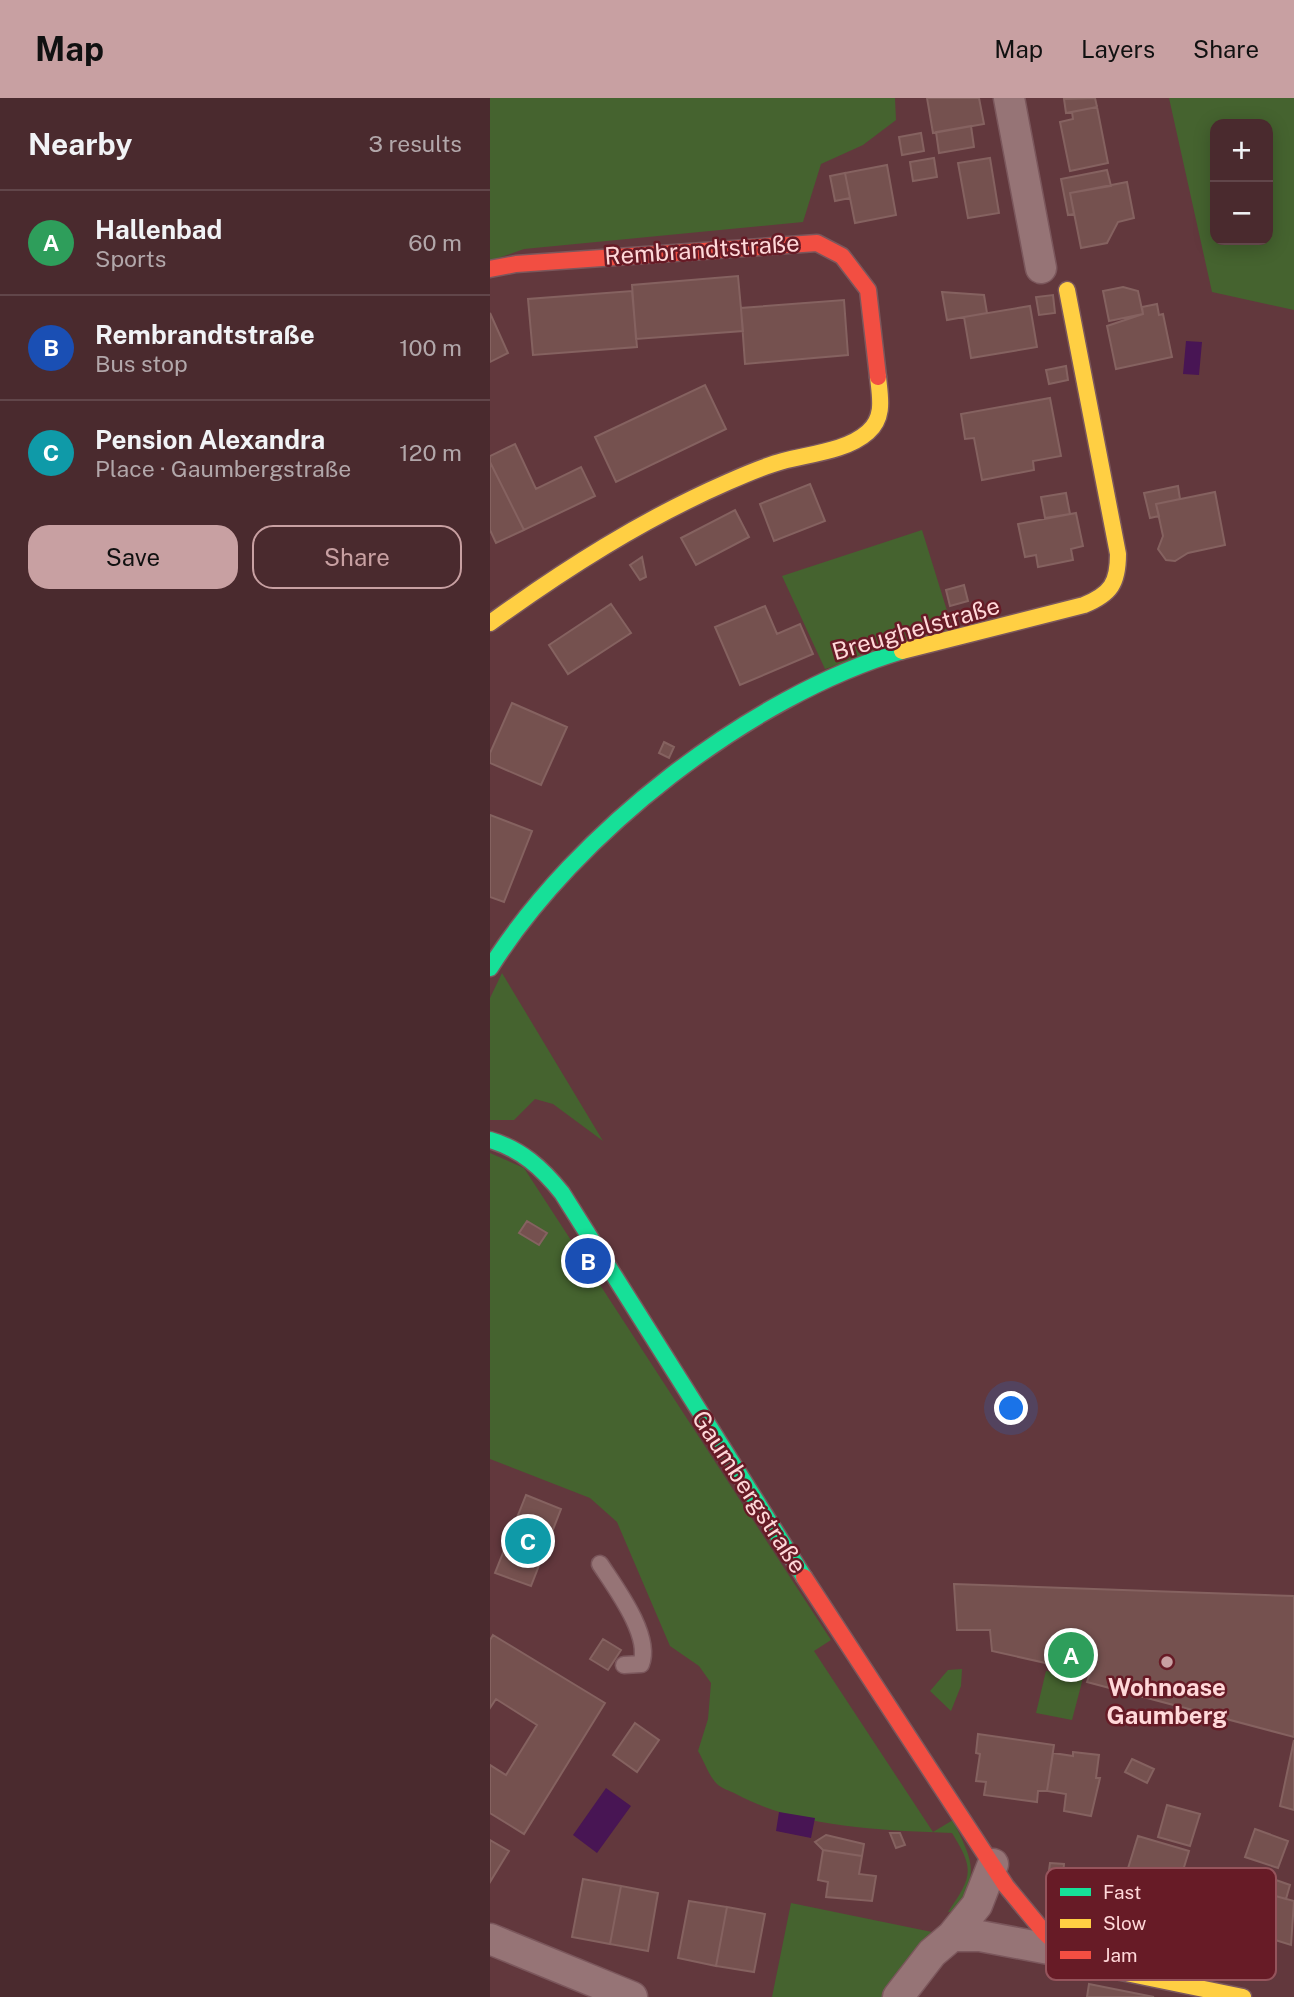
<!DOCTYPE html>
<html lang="en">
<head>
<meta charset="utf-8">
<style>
	:root { --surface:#4a2a2e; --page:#513236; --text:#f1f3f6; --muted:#b2a7aa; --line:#61464a; --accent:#c8a0a2 }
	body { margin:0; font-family:"Public Sans",sans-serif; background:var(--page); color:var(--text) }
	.controls { position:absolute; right:21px; top:21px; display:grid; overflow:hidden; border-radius:14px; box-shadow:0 4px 18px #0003 }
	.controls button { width:63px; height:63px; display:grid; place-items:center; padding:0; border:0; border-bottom:2px solid var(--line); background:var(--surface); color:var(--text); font:35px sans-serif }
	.you { position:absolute; left:522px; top:1311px; width:24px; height:24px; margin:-18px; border:5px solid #fff; border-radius:50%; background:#1a73e8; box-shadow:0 0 0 10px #1a73e833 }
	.badge { display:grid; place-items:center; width:46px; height:46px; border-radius:50%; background:var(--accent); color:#fff; font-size:23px; font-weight:700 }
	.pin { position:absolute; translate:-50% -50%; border:4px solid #fff; box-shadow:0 2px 7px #0006 }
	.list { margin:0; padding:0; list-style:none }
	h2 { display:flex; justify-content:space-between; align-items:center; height:91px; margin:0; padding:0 28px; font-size:30px }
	h2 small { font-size:23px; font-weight:400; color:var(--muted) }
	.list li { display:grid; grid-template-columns:46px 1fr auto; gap:21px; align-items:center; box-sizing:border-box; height:105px; padding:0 28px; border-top:2px solid var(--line) }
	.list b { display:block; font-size:26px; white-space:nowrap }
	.list p { margin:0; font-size:23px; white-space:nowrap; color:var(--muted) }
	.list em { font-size:23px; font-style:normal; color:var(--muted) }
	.actions { display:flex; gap:14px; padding:21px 28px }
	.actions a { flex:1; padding:16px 0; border:2px solid var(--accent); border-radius:21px; text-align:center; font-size:24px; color:var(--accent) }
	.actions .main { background:var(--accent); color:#111 }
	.map { position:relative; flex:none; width:804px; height:1899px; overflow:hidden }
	header { display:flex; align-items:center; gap:42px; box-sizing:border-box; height:98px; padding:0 35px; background:var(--accent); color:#111 }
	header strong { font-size:33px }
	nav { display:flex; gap:38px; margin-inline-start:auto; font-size:24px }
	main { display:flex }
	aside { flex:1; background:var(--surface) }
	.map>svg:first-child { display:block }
	.green { fill:#45632f; fill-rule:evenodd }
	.water { fill:#481554 }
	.building { fill:#75514f; stroke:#856260; stroke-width:2 }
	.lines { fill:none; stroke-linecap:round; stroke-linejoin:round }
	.lane-casing { stroke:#7b575c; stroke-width:19 }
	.street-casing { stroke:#7b575c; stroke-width:33 }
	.fast-casing { stroke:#7b575c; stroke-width:19 }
	.slow-casing { stroke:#7b575c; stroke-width:19 }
	.jam-casing { stroke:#7b575c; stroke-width:19 }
	.lane { stroke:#967476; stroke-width:16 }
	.street { stroke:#967476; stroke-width:30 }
	.fast { stroke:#16e098; stroke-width:16 }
	.slow { stroke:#ffcf43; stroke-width:16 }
	.jam { stroke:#f24e42; stroke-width:16 }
	.poi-dot { fill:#c8a0a2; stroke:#671b26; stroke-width:2.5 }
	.labels { text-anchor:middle; stroke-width:5; stroke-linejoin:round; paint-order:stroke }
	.street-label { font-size:24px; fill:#ffd8d9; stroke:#671b26 }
	.poi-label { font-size:24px; font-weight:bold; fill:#ffd8d9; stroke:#671b26 }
	.key { fill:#671b26; stroke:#95545c; stroke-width:2 }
	.key-label { font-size:19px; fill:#ffd8d9 }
</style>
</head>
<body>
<header>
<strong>Map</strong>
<nav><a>Map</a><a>Layers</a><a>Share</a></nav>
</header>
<main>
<aside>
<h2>Nearby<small>3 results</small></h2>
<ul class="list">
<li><span class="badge" style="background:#2e9e5b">A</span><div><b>Hallenbad</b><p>Sports</p></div><em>60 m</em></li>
<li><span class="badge" style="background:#1a4fb4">B</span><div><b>Rembrandtstraße</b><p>Bus stop</p></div><em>100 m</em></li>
<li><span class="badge" style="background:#0f9aa8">C</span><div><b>Pension Alexandra</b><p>Place · Gaumbergstraße</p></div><em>120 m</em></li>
</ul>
<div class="actions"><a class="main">Save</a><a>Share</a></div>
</aside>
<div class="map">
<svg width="804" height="1899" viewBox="0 0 804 1899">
	<rect width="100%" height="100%" fill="#62383d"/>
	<path class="green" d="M 0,0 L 405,0 L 406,22 L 373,47 L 331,66 L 313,124 L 34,151 L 0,163 Z
		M 679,0 L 804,0 L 804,212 L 722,194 ZM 725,26 L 778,26 L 778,142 L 725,142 Z
		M 432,432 L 463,532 L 335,571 L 292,478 Z
		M 12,875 L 113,1043 L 63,1006 L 45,1001 L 24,1022 L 0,1022 L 0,900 Z
		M 0,1055 L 34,1070 L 341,1542 L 324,1553 L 443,1734 L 463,1722 C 482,1763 490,1772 466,1813 L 458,1814 C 482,1779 485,1772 462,1735 C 391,1732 309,1730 246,1696 C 240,1693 231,1690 227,1686 C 219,1678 214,1663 208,1653 L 218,1621 L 221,1585 L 209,1568 L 180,1548 L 127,1424 L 100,1400 L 0,1361 Z
		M 472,1571 L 471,1588 L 461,1613 L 440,1593 L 458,1572 Z
		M 556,1573 L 593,1580 L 582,1622 L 546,1615 Z
		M 301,1805 L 442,1834 L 394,1899 L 282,1899 Z"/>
	<path class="water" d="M 696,243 L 712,244 L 709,277 L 693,276 Z
		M 116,1690 L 141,1708 L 107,1755 L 83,1737 Z
		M 289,1714 L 325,1720 L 321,1740 L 286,1733 Z"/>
	<path class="building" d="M 437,0 L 489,0 L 494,26 L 443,35 Z
		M 605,0 L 607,9 L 576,15 L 574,1 Z
		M 607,9 L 618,65 L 580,73 L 570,24 L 583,21 L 582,14 Z
		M 481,28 L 484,49 L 449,55 L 446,34 Z
		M 431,35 L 434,53 L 412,57 L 409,39 Z
		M 444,60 L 447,79 L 423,83 L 420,64 Z
		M 500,60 L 509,115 L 478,120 L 468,65 Z
		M 397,67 L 406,117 L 365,125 L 355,75 Z
		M 617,72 L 621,88 L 580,95 L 584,116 L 578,117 L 571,81 Z
		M 355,75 L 360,100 L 345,103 L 340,78 Z
		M 637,84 L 644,120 L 628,124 L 617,145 L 591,150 L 580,95 Z
		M 248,178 L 253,233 L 146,241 L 142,187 Z
		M 633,189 L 648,193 L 653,216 L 619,223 L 613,193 Z
		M 142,193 L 147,249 L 43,257 L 38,201 Z
		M 452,194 L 494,197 L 497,215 L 457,222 Z
		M 563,197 L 565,215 L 549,217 L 546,199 Z
		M 354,202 L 358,257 L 255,266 L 251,210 Z
		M 667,206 L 669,217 L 673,216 L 682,259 L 626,271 L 617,228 L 653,216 L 652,209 Z
		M 540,208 L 547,249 L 481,260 L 474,219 Z
		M 0,215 L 18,255 L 0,264 Z
		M 576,268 L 578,282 L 559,286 L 556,272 Z
		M 215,287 L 236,331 L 126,384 L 105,339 Z
		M 560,300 L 571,358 L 543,363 L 544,372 L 492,382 L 484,340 L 475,341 L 471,316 Z
		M 25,346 L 46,391 L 91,369 L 105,398 L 34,432 L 0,364 L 0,358 Z
		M 0,364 L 34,432 L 6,445 L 0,432 Z
		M 320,386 L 335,423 L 284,443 L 270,406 Z
		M 688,388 L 690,401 L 666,406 L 669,418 L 660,420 L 654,395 Z
		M 725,394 L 735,447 L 698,455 L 685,463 L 676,462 L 668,451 L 673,438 L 666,406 Z
		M 576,395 L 580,416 L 555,420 L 551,399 Z
		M 245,412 L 259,439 L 206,467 L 191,440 Z
		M 586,415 L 593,448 L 581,451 L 583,462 L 548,469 L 546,457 L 535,459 L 528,426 Z
		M 152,459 L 156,479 L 150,482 L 140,467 Z
		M 474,487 L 478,503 L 460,508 L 456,492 Z
		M 121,506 L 141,535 L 78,576 L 59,547 Z
		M 275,508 L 287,536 L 310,526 L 323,556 L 250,587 L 225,529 Z
		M 22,605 L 77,629 L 51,687 L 0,665 L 0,655 Z
		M 174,644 L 184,649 L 179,660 L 169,655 Z
		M 0,717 L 42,733 L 14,804 L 0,799 Z
		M 37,1123 L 57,1135 L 49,1147 L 29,1135 Z
		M 36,1397 L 71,1411 L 41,1488 L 5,1475 Z
		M 464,1486 L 804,1498 L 804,1639 L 597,1584 L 600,1575 L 502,1553 L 500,1532 L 467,1532 Z
		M 3,1537 L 115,1605 L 34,1736 L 0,1715 L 0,1667 L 16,1677 L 47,1627 L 6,1601 L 0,1610 L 0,1542 Z
		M 113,1541 L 131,1552 L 118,1572 L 100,1561 Z
		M 145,1625 L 169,1642 L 147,1674 L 123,1657 Z
		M 488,1636 L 564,1647 L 557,1693 L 548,1693 L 547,1704 L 494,1697 L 496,1684 L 486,1683 L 490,1656 L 486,1655 Z
		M 804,1642 L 804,1712 L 790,1708 Z
		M 583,1654 L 609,1657 L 606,1680 L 610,1680 L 601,1718 L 574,1713 L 576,1696 L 557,1693 L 563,1655 L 583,1658 Z
		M 642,1661 L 664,1671 L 657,1685 L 635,1674 Z
		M 677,1707 L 710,1716 L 700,1748 L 668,1739 Z
		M 765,1731 L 798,1743 L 788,1770 L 755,1759 Z
		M 400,1735 L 410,1735 L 415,1747 L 406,1750 Z
		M 336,1737 L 374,1746 L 372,1758 L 333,1752 L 325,1744 Z
		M 648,1738 L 699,1753 L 682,1808 L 631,1793 Z
		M 0,1742 L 19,1753 L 0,1784 Z
		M 333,1752 L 372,1758 L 369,1776 L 386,1778 L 382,1803 L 336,1799 L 338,1784 L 328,1782 Z
		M 560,1765 L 574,1766 L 572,1788 L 557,1787 Z
		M 93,1781 L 131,1788 L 120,1846 L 82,1839 Z
		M 783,1781 L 800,1787 L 796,1801 L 778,1796 Z
		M 131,1788 L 168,1795 L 158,1853 L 120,1846 Z
		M 778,1796 L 804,1803 L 801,1847 L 766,1836 Z
		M 199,1803 L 237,1809 L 226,1868 L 188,1860 Z
		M 237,1809 L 275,1816 L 264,1874 L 226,1868 Z
		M 599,1886 L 664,1899 L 597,1899 Z"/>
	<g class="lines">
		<g class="lane-casing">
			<path id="lane" d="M 110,1466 C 125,1489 162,1538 151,1566 L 134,1567"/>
		</g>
		<g class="street-casing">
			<path id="street" d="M 519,0 L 551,170
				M 462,1838 L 487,1807 L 503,1766
				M 0,1841 L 142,1899
				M 408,1899 L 442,1855 L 462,1838 L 490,1838 L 575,1854"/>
		</g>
		<g class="fast-casing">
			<path id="fast" d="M 0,870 C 85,735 260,598 412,553
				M 0,1042 C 31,1051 52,1070 72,1095 L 314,1479"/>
		</g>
		<g class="slow-casing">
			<path id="slow" d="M 0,525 C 75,471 153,421 238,384 C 256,376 274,368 293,363 C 319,356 357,353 378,334 C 395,319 390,299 388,279
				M 412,553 L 594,507 C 621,496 628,485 628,456 L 577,192
				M 573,1852 L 631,1874 L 753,1899"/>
		</g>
		<g class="jam-casing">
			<path id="jam" d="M 0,171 L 26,166 L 327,145 L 352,158 L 378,192 L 388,279
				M 314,1479 L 516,1788 L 554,1834 L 573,1852"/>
		</g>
		<use href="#lane" class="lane"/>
		<use href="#street" class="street"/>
		<use href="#fast" class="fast"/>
		<use href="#slow" class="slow"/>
		<use href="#jam" class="jam"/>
	</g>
	<circle class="poi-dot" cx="677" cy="1564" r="7"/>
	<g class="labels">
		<g class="street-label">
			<text transform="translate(212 152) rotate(-4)" y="8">Rembrandtstraße</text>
			<text transform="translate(426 531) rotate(-16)" y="8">Breughelstraße</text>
			<text transform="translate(259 1394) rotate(57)" y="8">Gaumbergstraße</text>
		</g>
		<g class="poi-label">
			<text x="677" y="1598">Wohnoase<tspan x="677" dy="28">Gaumberg</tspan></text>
		</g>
	</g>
	<rect x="556" y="1770" width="230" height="112" rx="10" class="key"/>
	<rect x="570" y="1790" width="31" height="8" fill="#16e098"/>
	<rect x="570" y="1821" width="31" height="9" fill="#ffcf43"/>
	<rect x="570" y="1853" width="31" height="8" fill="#f24e42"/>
	<g class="key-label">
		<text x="613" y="1801">Fast</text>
		<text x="613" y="1832">Slow</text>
		<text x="613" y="1864">Jam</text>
	</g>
</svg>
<div class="controls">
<button>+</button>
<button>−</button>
</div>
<div class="you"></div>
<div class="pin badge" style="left:581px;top:1557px;background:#2e9e5b">A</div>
<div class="pin badge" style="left:98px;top:1163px;background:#1a4fb4">B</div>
<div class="pin badge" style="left:38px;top:1443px;background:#0f9aa8">C</div>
</div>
</main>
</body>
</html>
